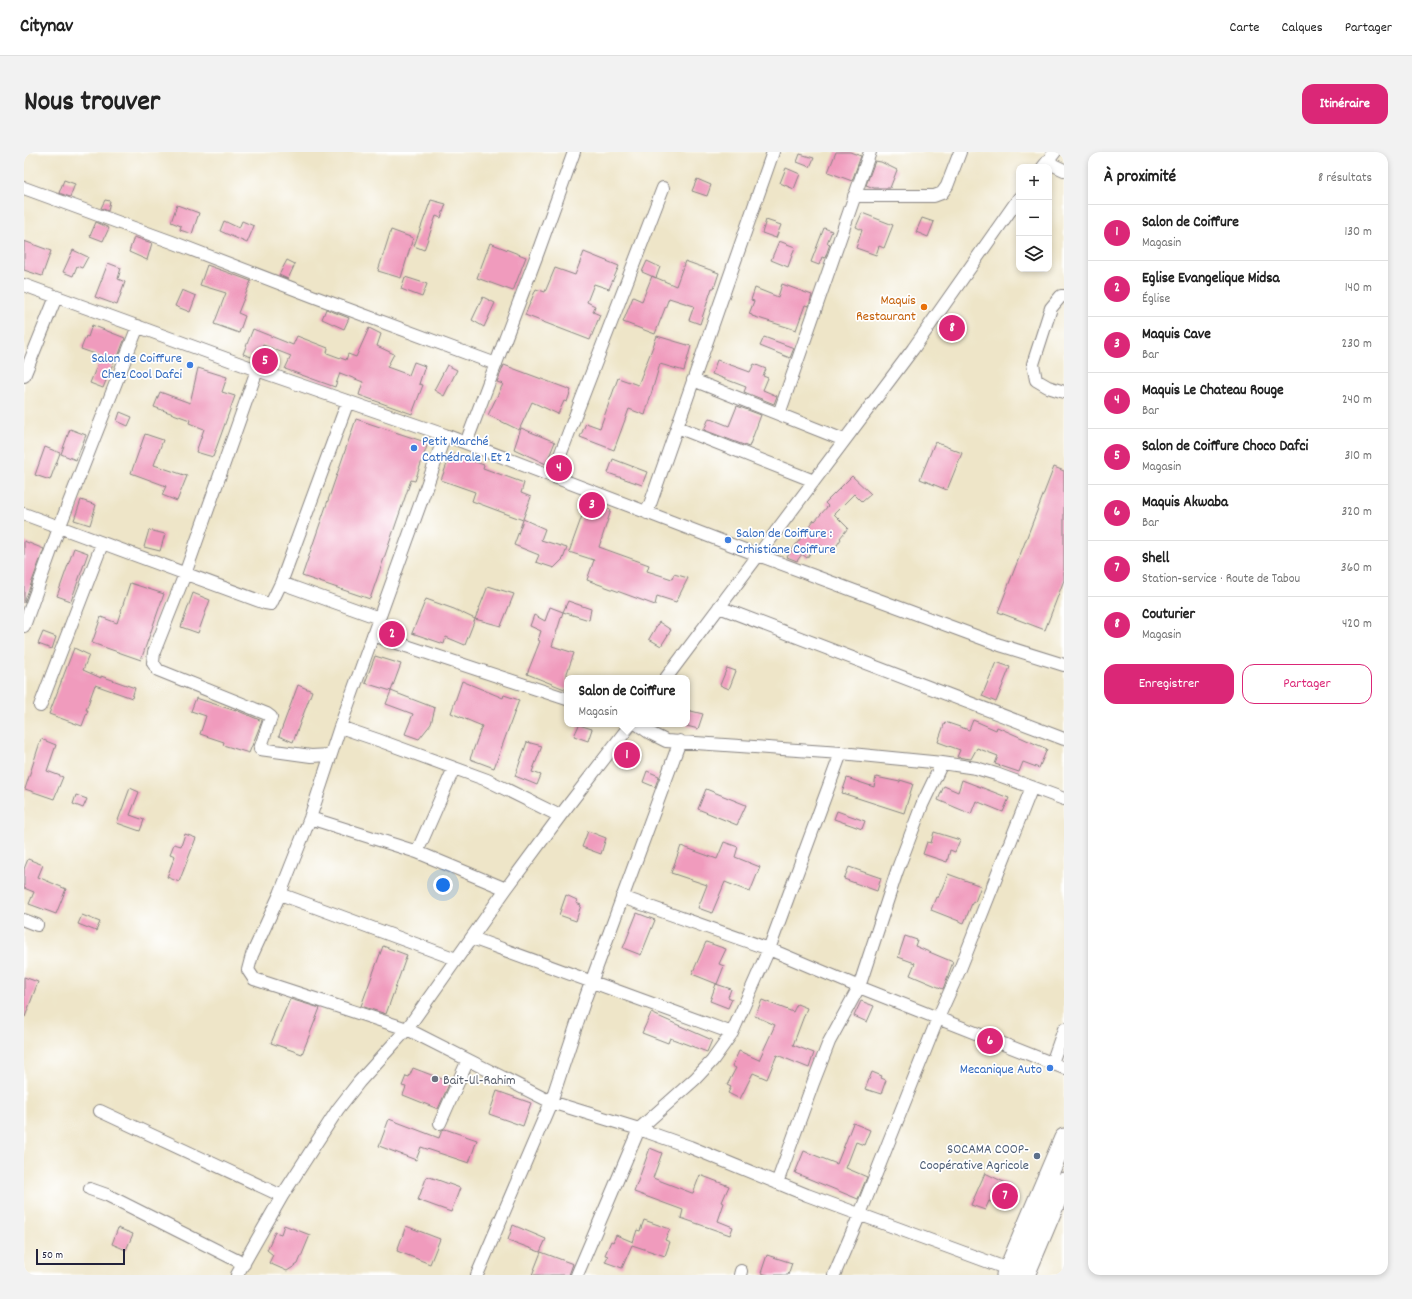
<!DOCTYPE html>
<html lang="fr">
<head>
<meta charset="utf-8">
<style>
	:root { --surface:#fff; --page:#f2f2f2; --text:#222; --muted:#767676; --line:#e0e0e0; --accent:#db2777 }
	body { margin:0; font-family:Dekko,sans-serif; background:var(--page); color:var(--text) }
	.controls { position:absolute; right:12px; top:12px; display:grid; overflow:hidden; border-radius:8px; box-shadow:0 2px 6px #0003 }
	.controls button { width:36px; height:36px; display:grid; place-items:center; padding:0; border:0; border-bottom:1px solid var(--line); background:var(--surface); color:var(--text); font:20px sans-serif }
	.scale { position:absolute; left:12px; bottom:10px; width:89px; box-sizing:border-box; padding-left:4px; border:2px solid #22223b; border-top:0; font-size:11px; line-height:14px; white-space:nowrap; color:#22223b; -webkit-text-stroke:3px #fff; paint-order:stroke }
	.you { position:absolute; left:419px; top:733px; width:14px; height:14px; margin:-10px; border:3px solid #fff; border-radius:50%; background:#1a73e8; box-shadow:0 0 0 6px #1a73e833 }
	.badge { display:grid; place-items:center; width:26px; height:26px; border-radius:50%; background:var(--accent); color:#fff; font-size:13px; font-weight:700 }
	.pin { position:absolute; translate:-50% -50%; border:2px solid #fff; box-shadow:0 1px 4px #0006 }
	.popup { position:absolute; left:540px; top:523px; width:126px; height:52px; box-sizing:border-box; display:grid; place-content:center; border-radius:8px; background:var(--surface); filter:drop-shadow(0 1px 3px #0005); font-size:13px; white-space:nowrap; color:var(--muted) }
	.popup b { font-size:15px; color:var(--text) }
	.popup::after { content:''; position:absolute; left:50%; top:100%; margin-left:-8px; border:8px solid transparent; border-top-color:var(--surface) }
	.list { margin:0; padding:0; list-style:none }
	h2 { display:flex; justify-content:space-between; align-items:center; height:52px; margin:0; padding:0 16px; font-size:17px }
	h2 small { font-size:13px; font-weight:400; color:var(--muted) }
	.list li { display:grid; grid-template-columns:26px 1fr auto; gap:12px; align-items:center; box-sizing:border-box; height:56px; padding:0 16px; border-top:1px solid var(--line) }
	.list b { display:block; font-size:15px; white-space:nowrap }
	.list p { margin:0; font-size:13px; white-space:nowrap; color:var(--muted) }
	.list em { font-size:13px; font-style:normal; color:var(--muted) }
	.actions { display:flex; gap:8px; padding:12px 16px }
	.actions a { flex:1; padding:9px 0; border:1px solid var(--accent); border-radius:12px; text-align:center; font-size:14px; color:var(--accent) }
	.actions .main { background:var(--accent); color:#fff }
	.icon { flex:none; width:22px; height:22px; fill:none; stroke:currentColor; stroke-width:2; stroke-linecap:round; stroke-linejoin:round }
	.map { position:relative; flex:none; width:1040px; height:1123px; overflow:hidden; border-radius:12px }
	header { display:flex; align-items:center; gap:24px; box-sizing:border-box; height:56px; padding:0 20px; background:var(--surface); border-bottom:1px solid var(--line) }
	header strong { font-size:19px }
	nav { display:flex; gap:22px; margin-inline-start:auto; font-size:14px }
	.intro { display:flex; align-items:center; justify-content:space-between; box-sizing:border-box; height:96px; padding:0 24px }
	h1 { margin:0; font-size:28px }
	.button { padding:10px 18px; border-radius:12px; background:var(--accent); color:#fff; font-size:14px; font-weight:700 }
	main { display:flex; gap:24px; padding:0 24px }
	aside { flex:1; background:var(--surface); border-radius:12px; box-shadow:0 2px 6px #0003 }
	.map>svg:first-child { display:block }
	.building { fill:#f09bbd }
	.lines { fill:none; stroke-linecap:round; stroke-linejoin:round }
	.minor-casing { stroke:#888482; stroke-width:14 }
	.primary-casing { stroke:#888482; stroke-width:21 }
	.minor { stroke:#fff; stroke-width:12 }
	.primary { stroke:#fff; stroke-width:19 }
	.food-dot { fill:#e8710a; stroke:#fff; stroke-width:1.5 }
	.shop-dot { fill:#3f7fe0; stroke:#fff; stroke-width:1.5 }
	.worship-dot { fill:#6b7280; stroke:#fff; stroke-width:1.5 }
	.service-dot { fill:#5c6f8a; stroke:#fff; stroke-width:1.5 }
	.labels { text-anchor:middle; stroke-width:3.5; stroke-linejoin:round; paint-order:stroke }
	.food-label { font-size:14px; fill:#c56008; stroke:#fff; text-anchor:end }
	.shop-label { font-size:14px; fill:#366cbe; stroke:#fff; text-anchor:end }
	.worship-label { font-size:14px; fill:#5b616d; stroke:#fff; text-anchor:start }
	.service-label { font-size:14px; fill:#4e5e75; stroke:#fff; text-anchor:end }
</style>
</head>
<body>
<header>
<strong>Citynav</strong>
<nav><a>Carte</a><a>Calques</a><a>Partager</a></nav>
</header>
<div class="intro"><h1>Nous trouver</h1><a class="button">Itinéraire</a></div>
<main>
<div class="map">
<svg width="1040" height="1123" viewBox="0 0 1040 1123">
	<rect width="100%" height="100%" fill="#fff"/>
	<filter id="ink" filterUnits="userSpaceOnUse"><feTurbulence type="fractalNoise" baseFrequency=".025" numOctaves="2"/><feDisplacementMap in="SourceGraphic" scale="8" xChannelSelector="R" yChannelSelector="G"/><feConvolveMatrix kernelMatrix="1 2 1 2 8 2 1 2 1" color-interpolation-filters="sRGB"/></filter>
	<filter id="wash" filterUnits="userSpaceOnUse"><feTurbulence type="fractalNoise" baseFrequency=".012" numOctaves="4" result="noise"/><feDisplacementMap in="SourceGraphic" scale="16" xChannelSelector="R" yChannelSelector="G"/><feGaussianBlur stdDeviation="0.9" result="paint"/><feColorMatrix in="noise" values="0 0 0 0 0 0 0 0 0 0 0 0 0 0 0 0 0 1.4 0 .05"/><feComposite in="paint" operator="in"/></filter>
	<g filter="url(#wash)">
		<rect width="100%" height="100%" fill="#eee5c8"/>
		<g id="blocks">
			<path class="building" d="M 812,0 L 826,0 L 837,4 L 828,29 L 804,20 Z
				M 776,2 L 790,6 L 786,15 L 773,10 Z
				M 851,9 L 857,10 L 873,18 L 866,36 L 850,36 L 842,33 Z
				M 762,16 L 776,22 L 770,37 L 756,31 Z
				M 673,27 L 687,33 L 683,44 L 668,39 Z
				M 40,28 L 51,32 L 46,45 L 35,41 Z
				M 81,48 L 86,49 L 84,59 L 77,56 Z
				M 407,48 L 422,52 L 417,66 L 412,64 L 400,98 L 390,94 Z
				M 153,53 L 175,61 L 168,82 L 156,78 L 157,74 L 147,70 Z
				M 838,61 L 869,73 L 860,96 L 855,94 L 852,103 L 832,96 L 838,78 L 832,75 Z
				M 898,66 L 910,70 L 904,85 L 892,80 Z
				M 742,68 L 757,73 L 752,86 L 738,81 Z
				M 200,69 L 215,76 L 218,69 L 230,74 L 223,91 L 196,79 Z
				M 72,70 L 85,76 L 79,89 L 66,84 Z
				M 800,76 L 808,79 L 803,91 L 806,92 L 801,106 L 798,105 L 795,113 L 787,110 Z
				M 367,78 L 389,86 L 377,126 L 354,119 Z
				M 110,85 L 128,91 L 123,108 L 105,100 Z
				M 0,89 L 27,99 L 18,124 L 0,118 Z
				M 755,89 L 771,95 L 764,115 L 747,108 Z
				M 466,91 L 502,105 L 489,139 L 453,126 Z
				M 49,98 L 64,105 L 58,116 L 53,114 L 49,124 L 39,120 Z
				M 560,100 L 595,114 L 585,137 L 570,132 L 563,150 L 571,154 L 569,160 L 576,163 L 566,188 L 501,163 L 512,137 L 521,140 L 531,116 L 551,123 Z
				M 263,108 L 271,112 L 264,127 L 255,123 Z
				M 623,109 L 636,115 L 632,126 L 618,120 Z
				M 661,109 L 695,121 L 690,136 L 688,136 L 676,172 L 665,168 L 670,154 L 645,146 L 631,182 L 599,170 L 609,145 L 618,149 L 628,124 L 652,134 Z
				M 84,111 L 97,116 L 94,127 L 101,130 L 93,153 L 71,145 Z
				M 183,113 L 227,129 L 214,161 L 221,164 L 215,181 L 190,172 L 202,141 L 176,133 Z
				M 381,125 L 403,132 L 398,145 L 377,137 Z
				M 758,132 L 788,143 L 785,154 L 781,153 L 772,178 L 728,164 L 728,163 L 725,162 L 730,149 L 727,148 L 731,136 L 754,145 Z
				M 158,138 L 172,144 L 166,160 L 151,154 Z
				M 459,145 L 471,151 L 460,175 L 448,168 Z
				M 302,157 L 325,166 L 320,177 L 298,167 Z
				M 68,173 L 101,186 L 92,210 L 90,209 L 79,236 L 66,231 L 77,204 L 57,197 L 62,184 L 64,185 Z
				M 345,176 L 357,182 L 353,194 L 370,202 L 363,215 L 385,223 L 390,210 L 401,214 L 395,232 L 399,233 L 388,262 L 335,243 L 339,230 L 316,221 L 311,235 L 261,217 L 267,204 L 239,193 L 233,207 L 219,202 L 229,177 L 269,193 L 273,184 L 304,196 L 303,201 L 322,208 L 324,202 L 332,205 Z
				M 633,184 L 667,194 L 660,219 L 636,212 L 621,263 L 605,257 L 590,298 L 556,285 L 562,271 L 576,276 L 594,226 L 614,233 Z
				M 740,185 L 770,196 L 766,206 L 736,194 Z
				M 693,208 L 726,220 L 730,212 L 742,217 L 739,224 L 744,226 L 739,238 L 753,244 L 750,252 L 720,240 L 722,235 L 688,222 Z
				M 423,213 L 433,218 L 420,244 L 410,238 Z
				M 480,213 L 547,238 L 543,250 L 540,249 L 534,262 L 508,250 L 495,278 L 464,263 L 479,232 L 473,230 Z
				M 174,216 L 203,225 L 198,240 L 211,244 L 189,305 L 172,300 L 180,277 L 165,271 L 166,268 L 130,255 L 136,240 L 166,251 Z
				M 713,254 L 737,263 L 725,295 L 680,278 L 685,266 L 705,274 Z
				M 96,260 L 108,265 L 104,274 L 93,269 Z
				M 332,267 L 404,291 L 391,329 L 387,328 L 346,447 L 278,424 Z
				M 497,276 L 531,290 L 522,312 L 490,297 Z
				M 46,277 L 62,283 L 52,308 L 37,302 Z
				M 121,282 L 139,288 L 130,313 L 163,324 L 153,349 L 138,343 L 142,334 L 107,321 Z
				M 911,290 L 938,301 L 923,338 L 896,327 Z
				M 21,295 L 36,301 L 26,328 L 11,323 Z
				M 427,301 L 460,313 L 459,316 L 500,331 L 497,341 L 507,345 L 499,367 L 521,377 L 517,388 L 543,396 L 539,407 L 530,416 L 512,410 L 515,403 L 490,393 L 499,368 L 448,349 L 451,340 L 417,328 Z
				M 589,307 L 623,320 L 618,333 L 584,321 Z
				M 1030,315 L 1040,319 L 1040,428 L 1021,478 L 974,460 Z
				M 828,324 L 847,342 L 838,350 L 830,342 L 810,362 L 824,376 L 816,386 L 817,387 L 808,401 L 793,391 L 783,406 L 778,402 L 773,409 L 763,405 L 790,368 L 791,369 L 804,354 L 801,351 Z
				M 57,348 L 72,353 L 66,373 L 50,368 Z
				M 563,350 L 587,358 L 575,395 L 625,413 L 623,419 L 648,427 L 650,422 L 664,426 L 652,450 L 633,444 L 631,453 L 563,428 L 570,408 L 545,400 Z
				M 125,378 L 141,382 L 136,399 L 120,395 Z
				M 0,389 L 20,397 L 0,451 Z
				M 50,396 L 64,401 L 47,449 L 33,444 Z
				M 106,431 L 140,442 L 117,508 L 68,491 L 77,465 L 93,471 Z
				M 464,434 L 490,442 L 477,474 L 451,467 Z
				M 169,441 L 186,448 L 174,481 L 157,475 Z
				M 402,447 L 430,457 L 451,467 L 441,493 L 422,485 L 420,492 L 388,481 Z
				M 544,449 L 567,457 L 565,468 L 539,460 Z
				M 526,455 L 539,460 L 528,494 L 550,501 L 543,521 L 543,538 L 503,522 L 516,489 L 514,488 L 517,479 L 506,474 L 510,463 L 521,469 Z
				M 635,470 L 647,478 L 637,494 L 625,487 Z
				M 19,480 L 32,485 L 28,497 L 14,492 Z
				M 50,496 L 65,503 L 59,518 L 77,526 L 77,524 L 111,536 L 108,546 L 71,533 L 62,558 L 64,558 L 58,574 L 25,562 Z
				M 351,504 L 377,512 L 367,539 L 341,531 Z
				M 972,510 L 986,515 L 972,550 L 958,544 Z
				M 703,516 L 712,519 L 705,537 L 696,533 Z
				M 438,529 L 479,546 L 480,543 L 495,548 L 470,616 L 446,607 L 458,574 L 427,561 Z
				M 274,533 L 288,539 L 269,590 L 255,584 Z
				M 367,539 L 411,556 L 407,572 L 395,587 L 381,582 L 389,562 L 362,552 Z
				M 172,546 L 212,559 L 212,558 L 238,569 L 225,601 L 199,593 L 200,590 L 176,582 L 182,564 L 167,559 Z
				M 663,558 L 679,562 L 674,577 L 663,574 Z
				M 949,568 L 972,578 L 973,575 L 1023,597 L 1015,616 L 999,610 L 995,620 L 971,612 L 974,604 L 953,596 L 947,607 L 933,605 L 936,598 L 914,590 L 921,570 L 945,578 Z
				M 555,573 L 568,577 L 564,589 L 550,584 Z
				M 17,587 L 32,593 L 23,619 L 39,625 L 30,647 L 1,637 Z
				M 503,590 L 518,594 L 508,620 L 517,623 L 513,633 L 491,624 Z
				M 623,619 L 635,624 L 631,635 L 619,630 Z
				M 852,625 L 876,630 L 876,628 L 889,632 L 880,661 L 818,641 L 823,626 L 850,635 Z
				M 938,628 L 985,646 L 979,660 L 952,649 L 947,662 L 914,648 L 920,634 L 934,640 Z
				M 106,636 L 115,640 L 106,663 L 120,668 L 116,679 L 93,671 Z
				M 682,637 L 722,653 L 713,673 L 674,657 Z
				M 52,643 L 63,647 L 59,656 L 49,652 Z
				M 813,659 L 841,669 L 838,677 L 810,667 Z
				M 564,679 L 582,686 L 577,702 L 558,695 Z
				M 910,680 L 936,688 L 931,700 L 926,698 L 923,710 L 899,702 L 903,690 L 907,691 Z
				M 161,682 L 172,686 L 155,730 L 143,725 L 151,704 L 146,702 L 150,692 L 157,694 Z
				M 700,690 L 714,695 L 711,705 L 736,715 L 726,740 L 701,730 L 688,761 L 674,756 L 683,733 L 647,721 L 657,694 L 693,707 Z
				M 4,707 L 19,713 L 14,725 L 42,737 L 32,762 L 5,752 L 10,740 L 0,736 L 0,717 Z
				M 825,715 L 857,726 L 853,739 L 820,727 Z
				M 924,722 L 957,734 L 951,750 L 949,749 L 940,771 L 907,758 L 912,745 L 914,746 Z
				M 542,743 L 553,748 L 552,751 L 557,753 L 552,769 L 535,763 Z
				M 613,761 L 631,768 L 617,803 L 599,796 Z
				M 58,763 L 76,770 L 72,779 L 54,772 Z
				M 881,784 L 893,788 L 891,794 L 929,810 L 919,837 L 886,823 L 891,811 L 874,805 Z
				M 682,790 L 702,797 L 695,812 L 700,814 L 693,832 L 668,822 Z
				M 359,794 L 383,803 L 362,862 L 337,854 Z
				M 0,825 L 14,830 L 1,865 L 0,865 Z
				M 692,832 L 707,837 L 704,845 L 708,847 L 704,856 L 686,849 Z
				M 266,847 L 296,856 L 278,902 L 247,891 Z
				M 738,848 L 769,860 L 773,852 L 783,856 L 769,893 L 790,901 L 785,916 L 753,903 L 743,927 L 729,921 L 716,947 L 704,941 L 707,935 L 703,933 L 712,916 L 708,914 L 715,899 L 735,908 L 751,873 L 731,864 Z
				M 837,849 L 850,854 L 843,870 L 830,864 Z
				M 627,861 L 688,888 L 683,900 L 646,886 L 644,891 L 618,881 Z
				M 389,916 L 426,930 L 414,957 L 379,943 L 382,935 L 378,934 L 382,924 L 385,925 Z
				M 848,920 L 858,924 L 857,926 L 862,928 L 857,942 L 841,937 Z
				M 473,939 L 507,951 L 499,974 L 465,962 Z
				M 365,967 L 415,986 L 418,978 L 421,977 L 453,988 L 445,1011 L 397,995 L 392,1008 L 355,994 Z
				M 829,971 L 846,978 L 840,993 L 832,990 L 822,1016 L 843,1025 L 834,1047 L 771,1021 L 780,999 L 813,1012 Z
				M 626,996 L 638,1001 L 629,1026 L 668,1041 L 669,1041 L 676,1023 L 705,1034 L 698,1050 L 700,1051 L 694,1069 L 709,1075 L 706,1083 L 657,1066 L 659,1058 L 610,1040 Z
				M 961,1021 L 988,1034 L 981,1055 L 965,1049 L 961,1058 L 947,1053 Z
				M 403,1024 L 436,1036 L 427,1060 L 394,1048 Z
				M 620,1068 L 646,1077 L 641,1088 L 646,1090 L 641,1104 L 608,1093 L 598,1116 L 581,1110 L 584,1104 L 581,1103 L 587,1089 L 589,1090 L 592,1083 L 609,1090 L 613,1078 L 616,1079 Z
				M 260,1073 L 286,1083 L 274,1112 L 263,1119 L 245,1111 L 249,1103 L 243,1098 L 251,1080 L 257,1082 Z
				M 489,1073 L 522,1087 L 516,1100 L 484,1088 Z
				M 382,1074 L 416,1087 L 406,1112 L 373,1099 Z
				M 94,1076 L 109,1082 L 102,1098 L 88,1092 Z
				M 517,1100 L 549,1112 L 545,1123 L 508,1123 Z
				M 743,1103 L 768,1111 L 764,1123 L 744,1123 L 737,1121 Z"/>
		</g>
	</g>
	<g filter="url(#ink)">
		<use href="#blocks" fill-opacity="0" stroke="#888482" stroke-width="1"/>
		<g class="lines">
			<g class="minor-casing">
				<path id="minor" d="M 1023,10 L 1040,18
					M 1019,15 L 1031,0
					M 0,36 L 148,90 L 291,145 L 472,212
					M 830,44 L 910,44 L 918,41 L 923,34 L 936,0
					M 0,133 L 233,218 L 421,283 L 734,403 L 976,493 L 1040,513
					M 1040,144 L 1037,144 L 1027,156 L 1009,212 L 1012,228 L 1024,235 L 1040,240
					M 233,218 L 161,422 L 130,500 L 129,511 L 134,518 L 243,562 L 247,565 L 236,597 L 287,604 L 306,603
					M 0,224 L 32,145
					M 669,228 L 820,288
					M 755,262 L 846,0
					M 653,275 L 790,329
					M 421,283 L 316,575 L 286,666 L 256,742 L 228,803 L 224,818 L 230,827 L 383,877 L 527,950 L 615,977 L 666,995 L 783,1043 L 984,1117
					M 442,291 L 514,100 L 550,0
					M 528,324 L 639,36
					M 623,361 L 749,0
					M 0,362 L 241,451 L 247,452 L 257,431 L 324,249
					M 257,431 L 355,466
					M 695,455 L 1040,587
					M 0,474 L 35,376 L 114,174
					M 349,483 L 543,547
					M 642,526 L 889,197 L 995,46
					M 16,554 L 78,392
					M 613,572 L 626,581 L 642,589 L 817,601 L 918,611 L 952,616 L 972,622 L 1040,647
					M 316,575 L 354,588 L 463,628 L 536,664
					M 817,601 L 745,797 L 835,835 L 1040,916
					M 286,666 L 393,700 L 482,737
					M 393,700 L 430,616
					M 256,742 L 432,807
					M 0,768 L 13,773
					M 448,786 L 708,881
					M 1028,911 L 1040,877
					M 76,959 L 258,1044
					M 416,971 L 444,908
					M 753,1031 L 789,931 L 805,890 L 835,835 L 873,719 L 898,653 L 918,611
					M 66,1037 L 83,1043 L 220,1112
					M 213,1123 L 258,1044 L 314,957 L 335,930 L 383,877 L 482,737 L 536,664 L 607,572
					M 453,1123 L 527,950 L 561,847 L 656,589
					M 553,1123 L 615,977 L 671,927 L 688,909 L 708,881 L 745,797 L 598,745
					M 716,1123 L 717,1119
					M 810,1123 L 836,1062 L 914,866 L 936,817 L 1008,635"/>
			</g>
			<g class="primary-casing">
				<path id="primary" d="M 982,1123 L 1040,986
					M 1001,1123 L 1040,1030"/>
			</g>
			<use href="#minor" class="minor"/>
			<use href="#primary" class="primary"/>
		</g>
	</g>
	<circle class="food-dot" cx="900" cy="155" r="4"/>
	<g class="shop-dot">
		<circle cx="166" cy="213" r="4"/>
		<circle cx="390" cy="296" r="4"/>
		<circle cx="704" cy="388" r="4"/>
		<circle cx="1026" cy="916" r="4"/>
	</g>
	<circle class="worship-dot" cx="411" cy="927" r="4"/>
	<circle class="service-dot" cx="1013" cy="1004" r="4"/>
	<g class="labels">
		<g class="food-label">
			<text x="892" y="152">Maquis<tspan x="892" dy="16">Restaurant</tspan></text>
		</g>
		<g class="shop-label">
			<text x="158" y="210">Salon de Coiffure<tspan x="158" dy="16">Chez Cool Dafci</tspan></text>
			<text x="398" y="293" text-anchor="start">Petit Marché<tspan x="398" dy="16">Cathédrale 1 Et 2</tspan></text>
			<text x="712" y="385" text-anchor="start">Salon de Coiffure :<tspan x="712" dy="16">Crhistiane Coiffure</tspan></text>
			<text x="1018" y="921">Mecanique Auto</text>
		</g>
		<g class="worship-label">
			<text x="419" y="932">Bait-Ul-Rahim</text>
		</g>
		<g class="service-label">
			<text x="1005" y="1001">SOCAMA COOP-<tspan x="1005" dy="16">Coopérative Agricole</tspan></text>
		</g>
	</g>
</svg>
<div class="controls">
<button>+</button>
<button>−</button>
<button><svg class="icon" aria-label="layers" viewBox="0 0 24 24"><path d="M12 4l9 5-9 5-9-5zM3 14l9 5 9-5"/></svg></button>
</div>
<div class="scale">50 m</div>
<div class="you"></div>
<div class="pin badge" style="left:603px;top:603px">1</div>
<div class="popup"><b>Salon de Coiffure</b>Magasin</div>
<div class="pin badge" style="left:368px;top:482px">2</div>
<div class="pin badge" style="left:568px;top:353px">3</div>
<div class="pin badge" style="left:535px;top:316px">4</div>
<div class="pin badge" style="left:241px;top:209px">5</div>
<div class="pin badge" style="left:966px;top:889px">6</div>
<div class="pin badge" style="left:981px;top:1044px">7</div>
<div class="pin badge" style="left:928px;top:176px">8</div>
</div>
<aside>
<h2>À proximité<small>8 résultats</small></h2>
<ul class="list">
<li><span class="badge">1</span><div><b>Salon de Coiffure</b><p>Magasin</p></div><em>130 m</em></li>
<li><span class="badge">2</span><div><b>Eglise Evangelique Midsa</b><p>Église</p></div><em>140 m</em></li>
<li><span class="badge">3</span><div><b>Maquis Cave</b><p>Bar</p></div><em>230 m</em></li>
<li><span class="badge">4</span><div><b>Maquis Le Chateau Rouge</b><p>Bar</p></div><em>240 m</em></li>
<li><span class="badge">5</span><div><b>Salon de Coiffure Choco Dafci</b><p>Magasin</p></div><em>310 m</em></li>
<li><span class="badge">6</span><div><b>Maquis Akwaba</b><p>Bar</p></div><em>320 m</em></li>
<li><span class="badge">7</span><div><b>Shell</b><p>Station-service · Route de Tabou</p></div><em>360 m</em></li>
<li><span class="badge">8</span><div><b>Couturier</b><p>Magasin</p></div><em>420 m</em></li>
</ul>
<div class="actions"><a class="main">Enregistrer</a><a>Partager</a></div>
</aside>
</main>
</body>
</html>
